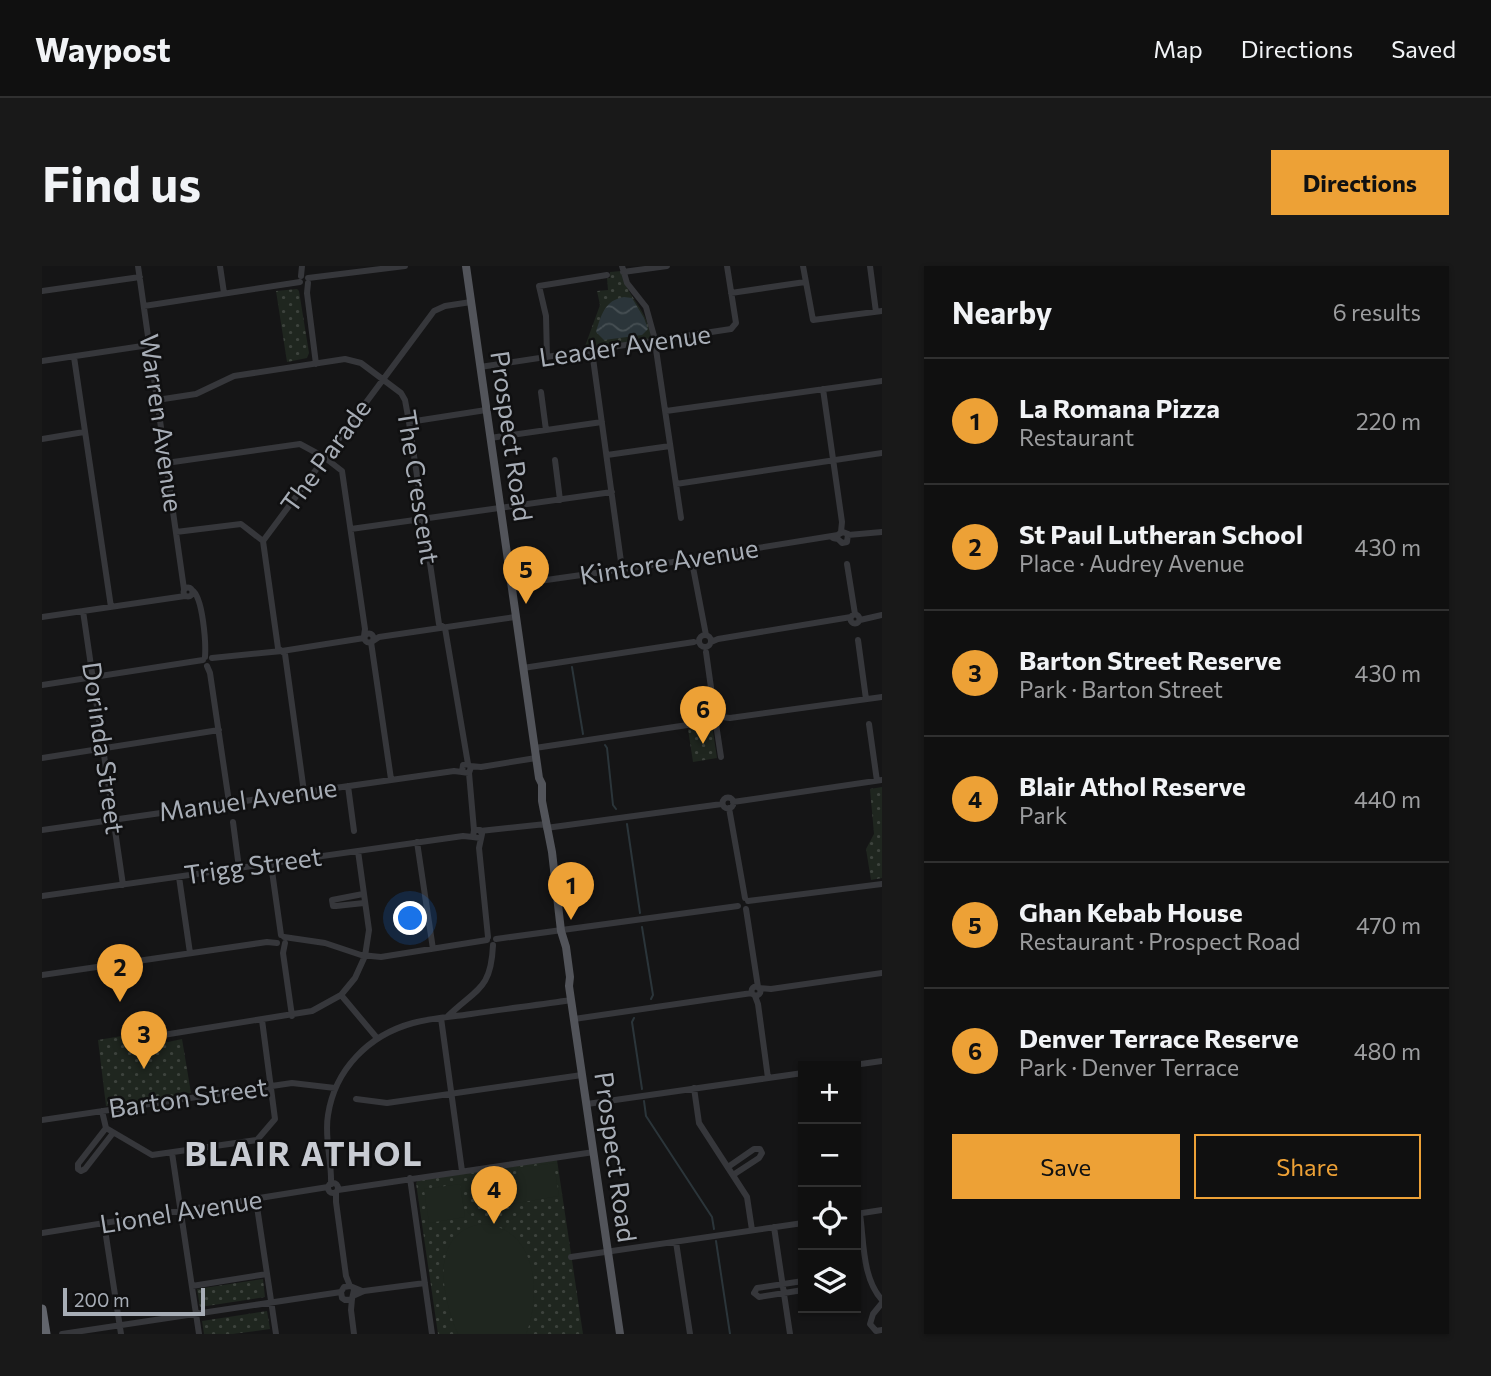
<!DOCTYPE html>
<html lang="en">
<head>
<meta charset="utf-8">
<style>
	:root { --surface:#101010; --page:#191919; --text:#f1f3f6; --muted:#9c9d9f; --line:#303030; --accent:#eda136 }
	body { margin:0; font-family:Commissioner,sans-serif; background:var(--page); color:var(--text) }
	.controls { position:absolute; right:21px; bottom:21px; display:grid; overflow:hidden; border-radius:0px; box-shadow:0 2px 5px #0004 }
	.controls button { width:63px; height:63px; display:grid; place-items:center; padding:0; border:0; border-bottom:2px solid var(--line); background:var(--surface); color:var(--text); font:35px sans-serif }
	.scale { position:absolute; left:21px; bottom:18px; width:142px; box-sizing:border-box; padding-left:7px; border:4px solid #a7adb6; border-top:0; font-size:19px; line-height:24px; white-space:nowrap; color:#a7adb6; -webkit-text-stroke:5px #101011; paint-order:stroke }
	.you { position:absolute; left:369px; top:653px; width:24px; height:24px; margin:-18px; border:5px solid #fff; border-radius:50%; background:#1a73e8; box-shadow:0 0 0 10px #1a73e833 }
	.badge { display:grid; place-items:center; width:46px; height:46px; border-radius:50%; background:var(--accent); color:#111; font-size:23px; font-weight:700 }
	.pin { position:absolute; translate:-50% -58px; filter:drop-shadow(0 2px 4px #0008) }
	.pin::after { content:''; position:absolute; top:37px; width:24px; height:21px; background:inherit; clip-path:polygon(0 0,100% 0,50% 100%) }
	.list { margin:0; padding:0; list-style:none }
	h2 { display:flex; justify-content:space-between; align-items:center; height:91px; margin:0; padding:0 28px; font-size:30px }
	h2 small { font-size:23px; font-weight:400; color:var(--muted) }
	.list li { display:grid; grid-template-columns:46px 1fr auto; gap:21px; align-items:center; box-sizing:border-box; height:126px; padding:0 28px; border-top:2px solid var(--line) }
	.list b { display:block; font-size:26px; white-space:nowrap }
	.list p { margin:0; font-size:23px; white-space:nowrap; color:var(--muted) }
	.list em { font-size:23px; font-style:normal; color:var(--muted) }
	.actions { display:flex; gap:14px; padding:21px 28px }
	.actions a { flex:1; padding:16px 0; border:2px solid var(--accent); border-radius:0px; text-align:center; font-size:24px; color:var(--accent) }
	.actions .main { background:var(--accent); color:#111 }
	.icon { flex:none; width:38px; height:38px; fill:none; stroke:currentColor; stroke-width:2; stroke-linecap:round; stroke-linejoin:round }
	.map { position:relative; flex:none; width:840px; height:1068px; overflow:hidden; border-radius:0px }
	header { display:flex; align-items:center; gap:42px; box-sizing:border-box; height:98px; padding:0 35px; background:var(--surface); border-bottom:2px solid var(--line) }
	header strong { font-size:33px }
	nav { display:flex; gap:38px; margin-inline-start:auto; font-size:24px }
	.intro { display:flex; align-items:center; justify-content:space-between; box-sizing:border-box; height:168px; padding:0 42px }
	h1 { margin:0; font-size:49px }
	.button { padding:18px 32px; border-radius:0px; background:var(--accent); color:#111; font-size:24px; font-weight:700 }
	main { display:flex; gap:42px; padding:0 42px }
	aside { flex:1; background:var(--surface); border-radius:0px; box-shadow:0 2px 5px #0004 }
	.map>svg:first-child { display:block }
	.park { fill:url(#park-dots) }
	.garden { fill:#1f261f }
	.water { fill:url(#water-waves) }
	.lines { fill:none; stroke-linecap:round; stroke-linejoin:round }
	.stream { stroke:#2b353a; stroke-width:2 }
	.minor { stroke:#36373b; stroke-width:6 }
	.major { stroke:#52545a; stroke-width:8 }
	.highway { stroke:#62656c; stroke-width:9 }
	.labels { text-anchor:middle; stroke-width:5; stroke-linejoin:round; paint-order:stroke }
	.street-label { font-size:26px; fill:#a7adb6; stroke:#101011 }
	.district-label { font-size:33px; font-weight:bold; letter-spacing:2px; fill:#c8cbd2; stroke:#101011 }
</style>
</head>
<body>
<header>
<strong>Waypost</strong>
<nav><a>Map</a><a>Directions</a><a>Saved</a></nav>
</header>
<div class="intro"><h1>Find us</h1><a class="button">Directions</a></div>
<main>
<div class="map">
<svg width="840" height="1068" viewBox="0 0 840 1068">
	<defs>
		<pattern id="park-dots" width="8" height="8" patternUnits="userSpaceOnUse" patternTransform="scale(1.75)"><rect width="8" height="8" fill="#1f261f"/><path d="M2 2h.1M6 6h.1" fill="none" stroke="#3d433d" stroke-width="1.8" stroke-linecap="round"/></pattern>
		<pattern id="water-waves" width="16" height="10" patternUnits="userSpaceOnUse" patternTransform="scale(1.75)"><rect width="16" height="10" fill="#2b353a"/><path d="M0 5q4-4 8 0t8 0" fill="none" stroke="#475054"/></pattern>
	</defs>
	<rect width="100%" height="100%" fill="#151516"/>
	<path class="park" d="M 579,5 C 584,30 607,45 609,72 L 542,83 L 558,39 L 555,25 L 566,24 L 565,12 L 568,12 L 568,6 Z
		M 255,23 L 257,25 L 267,87 L 265,92 L 245,96 L 234,25 Z
		M 670,459 L 675,492 L 651,496 L 646,463 Z
		M 840,521 L 840,612 L 829,614 L 824,583 L 832,568 L 828,523 Z
		M 109,765 L 112,779 L 140,773 L 149,827 L 64,840 L 56,774 Z
		M 515,894 L 541,1068 L 396,1068 L 374,917 L 376,914 Z
		M 221,1013 L 223,1031 L 158,1041 L 155,1023 Z
		M 225,1045 L 228,1063 L 191,1068 L 162,1068 L 160,1055 Z"/>
	<path class="garden" d="M 515,897 L 516,904 L 513,905 L 517,930 L 445,942 L 441,916 L 476,910 L 475,902 Z
		M 418,918 L 423,951 L 387,957 L 382,923 Z
		M 440,958 C 495,961 500,1028 484,1068 L 416,1068 C 400,1032 386,966 440,958 Z"/>
	<path class="water" d="M 582,31 L 590,32 L 602,52 L 606,63 L 600,69 L 562,74 L 554,66 C 559,49 563,34 582,31 Z"/>
	<g class="lines">
		<path class="stream" d="M 530,401 L 541,468
			M 563,479 L 565,482 L 571,539 L 574,543
			M 585,558 L 598,647
			M 600,661 L 611,729 L 609,733
			M 592,752 L 590,756 L 600,823
			M 602,835 L 604,850 L 670,951 L 672,963
			M 674,975 L 688,1068"/>
		<path class="minor" d="M 96,0 L 142,323
			M 178,0 L 182,27
			M 580,0 L 585,17 L 604,41 L 612,70 L 639,252
			M 761,0 L 771,54 L 840,45
			M 828,0 L 834,46
			M 581,6 L 625,0
			M 259,10 L 260,0
			M 266,12 L 363,0
			M 266,17 L 265,27 L 274,98
			M 0,25 L 98,11
			M 689,27 L 763,16
			M 102,40 L 258,16
			M 550,85 L 580,303
			M 32,91 L 69,341
			M 505,91 L 504,50 L 497,20 L 565,9
			M 0,95 L 107,79
			M 438,101 L 689,63 L 694,57 L 685,0
			M 781,123 L 800,256 L 799,266
			M 499,126 L 504,164
			M 115,134 L 154,128 L 192,110 L 303,93 L 319,97 L 359,127 L 363,134 L 367,156 L 397,358 L 403,362 L 426,498
			M 624,145 L 840,115
			M 367,156 L 444,144
			M 448,172 L 560,156
			M 0,173 L 42,166
			M 565,189 L 628,180
			M 513,194 L 518,234
			M 124,197 L 258,178 L 282,191 L 300,205 L 323,363 L 322,370
			M 634,218 L 840,187
			M 309,263 L 570,226
			M 134,266 L 199,258 L 221,275
			M 806,269 L 840,266
			M 791,272 L 796,273 L 800,277 L 805,276 L 806,268 L 801,266 L 797,268
			M 650,296 L 664,369
			M 805,298 L 813,348
			M 469,319 L 645,294 L 650,296 L 660,291 L 796,269
			M141.5 326a4.5 4.5 0 1 1 9 0a4.5 4.5 0 1 1-9 0Z
			M 150,324 C 161,331 164,377 163,391
			M 41,345 L 81,619
			M808.5 353a4.5 4.5 0 1 1 9 0a4.5 4.5 0 1 1-9 0Z
			M 0,351 L 143,330
			M 818,354 L 840,349
			M322.5 372a4.5 4.5 0 1 1 9 0a4.5 4.5 0 1 1-9 0Z
			M657 375a6 6 0 1 1 12 0a6 6 0 1 1-12 0Z
			M 816,374 L 824,433
			M 331,375 L 337,371 L 473,351
			M 329,376 L 349,513
			M 669,376 L 676,373 L 809,351
			M 664,386 L 673,450
			M 170,392 L 240,385 L 322,372
			M 165,400 L 168,407 L 187,536
			M 481,402 L 652,376
			M 0,419 L 161,394
			M 679,451 L 688,452 L 840,431
			M 674,458 L 679,491
			M 827,458 L 835,515
			M 493,482 L 672,455
			M 0,492 L 177,464
			M 428,500 L 439,501 L 494,492
			M 427,507 L 420,506 L 421,499 L 426,498 L 429,501 L 427,507 L 432,564
			M 306,520 L 312,565
			M 262,526 L 243,388 L 236,382 L 221,275 L 392,45 L 403,40 L 429,36
			M680.5 537a5.5 5.5 0 1 1 11 0a5.5 5.5 0 1 1-11 0Z
			M 691,536 L 840,514
			M 687,542 L 703,632
			M 191,556 L 197,602
			M 504,562 L 680,538
			M 0,564 L 412,505 L 420,506
			M 438,565 L 504,558
			M 438,572 L 431,571 L 432,564 L 438,564 L 440,568 L 437,582 L 446,671
			M 375,576 L 391,683
			M 229,598 L 239,669
			M 137,611 L 148,687
			M 321,628 L 290,634 L 291,640 L 294,640 L 322,637
			M 0,630 L 421,570 L 431,571
			M 706,635 L 840,618
			M 704,643 L 716,721
			M 242,671 L 283,677 L 319,689 L 339,691 L 445,674
			M 454,673 L 696,640
			M 243,677 L 241,687 L 250,750
			M 0,709 L 225,676 L 235,677
			M709.5 725a4.5 4.5 0 1 1 9 0a4.5 4.5 0 1 1-9 0Z
			M 717,722 L 729,723 L 840,707
			M 299,729 L 335,772
			M 713,730 L 716,738 L 726,812
			M 406,750 C 435,722 449,724 451,679
			M 399,752 L 420,905
			M 532,753 L 710,727
			M 115,770 L 270,745 L 299,729 L 313,712 L 323,690 L 327,664 L 316,585
			M 805,800 L 840,795
			M 652,822 L 657,857 L 705,931 L 710,964
			M 314,833 L 345,837 L 540,809
			M 545,838 L 761,807
			M 60,845 L 64,862 L 110,889 L 215,874 L 233,853 L 220,754
			M 0,854 L 250,817 L 293,822
			M 64,862 L 36,898 L 36,903 L 39,905 L 43,903 L 71,867
			M 130,887 L 157,1068
			M 686,901 L 712,883 L 718,883 L 720,887 L 717,892 L 691,909
			M 368,912 L 390,1068
			M286 922a5 5 0 1 1 10 0a5 5 0 1 1-10 0Z
			M 289,918 C 290,895 282,872 286,849 C 293,803 327,769 371,757 C 390,752 410,751 429,748 C 462,743 496,739 529,734
			M 296,924 L 552,886
			M 294,926 L 294,936 L 304,1010 L 308,1020
			M 214,934 L 234,1068
			M 814,948 L 840,944
			M 818,948 C 822,975 820,1012 840,1034
			M 62,957 L 79,1068
			M 732,961 L 748,1068
			M 0,967 L 286,921
			M 634,976 L 648,1068
			M 529,991 L 761,957
			M 761,1015 L 715,1022 L 712,1027 L 717,1031 L 761,1024
			M 150,1020 L 225,1008
			M 312,1024 L 310,1033 L 303,1034 L 300,1032 L 299,1026 L 302,1021 L 308,1020 L 320,1025
			M 313,1029 L 322,1025 L 383,1017
			M 310,1033 L 309,1044 L 312,1068
			M 840,1037 L 831,1048 L 828,1058 L 834,1065 L 840,1064
			M 20,1068 L 299,1026"/>
		<path class="major" d="M 424,0 L 497,512 L 500,518 L 500,535 L 510,586 L 519,665 L 524,681 L 528,711 L 527,720 L 578,1068"/>
		<path class="highway" d="M 0,1043 L 4,1068"/>
	</g>
	<g class="labels">
		<g class="street-label">
			<text transform="translate(583 80) rotate(-8)" y="9">Leader Avenue</text>
			<text transform="translate(119 157) rotate(82)" y="9">Warren Avenue</text>
			<text transform="translate(469 170) rotate(82)" y="9">Prospect Road</text>
			<text transform="translate(284 190) rotate(-54)" y="9">The Parade</text>
			<text transform="translate(376 221) rotate(81)" y="9">The Crescent</text>
			<text transform="translate(627 296) rotate(-9)" y="9">Kintore Avenue</text>
			<text transform="translate(61 482) rotate(82)" y="9">Dorinda Street</text>
			<text transform="translate(206 534) rotate(-8)" y="9">Manuel Avenue</text>
			<text transform="translate(211 600) rotate(-8)" y="9">Trigg Street</text>
			<text transform="translate(146 832) rotate(-8)" y="9">Barton Street</text>
			<text transform="translate(573 891) rotate(82)" y="9">Prospect Road</text>
			<text transform="translate(139 946) rotate(-9)" y="9">Lionel Avenue</text>
		</g>
		<g class="district-label">
			<text x="262" y="900">BLAIR ATHOL</text>
		</g>
	</g>
</svg>
<div class="controls">
<button>+</button>
<button>−</button>
<button><svg class="icon" aria-label="locate" viewBox="0 0 24 24"><circle cx="12" cy="12" r="6"/><path d="M12 2v4M12 18v4M2 12h4M18 12h4"/></svg></button>
<button><svg class="icon" aria-label="layers" viewBox="0 0 24 24"><path d="M12 4l9 5-9 5-9-5zM3 14l9 5 9-5"/></svg></button>
</div>
<div class="scale">200 m</div>
<div class="you"></div>
<div class="pin badge" style="left:529px;top:654px">1</div>
<div class="pin badge" style="left:78px;top:736px">2</div>
<div class="pin badge" style="left:102px;top:803px">3</div>
<div class="pin badge" style="left:452px;top:958px">4</div>
<div class="pin badge" style="left:484px;top:338px">5</div>
<div class="pin badge" style="left:661px;top:478px">6</div>
</div>
<aside>
<h2>Nearby<small>6 results</small></h2>
<ul class="list">
<li><span class="badge">1</span><div><b>La Romana Pizza</b><p>Restaurant</p></div><em>220 m</em></li>
<li><span class="badge">2</span><div><b>St Paul Lutheran School</b><p>Place · Audrey Avenue</p></div><em>430 m</em></li>
<li><span class="badge">3</span><div><b>Barton Street Reserve</b><p>Park · Barton Street</p></div><em>430 m</em></li>
<li><span class="badge">4</span><div><b>Blair Athol Reserve</b><p>Park</p></div><em>440 m</em></li>
<li><span class="badge">5</span><div><b>Ghan Kebab House</b><p>Restaurant · Prospect Road</p></div><em>470 m</em></li>
<li><span class="badge">6</span><div><b>Denver Terrace Reserve</b><p>Park · Denver Terrace</p></div><em>480 m</em></li>
</ul>
<div class="actions"><a class="main">Save</a><a>Share</a></div>
</aside>
</main>
</body>
</html>
